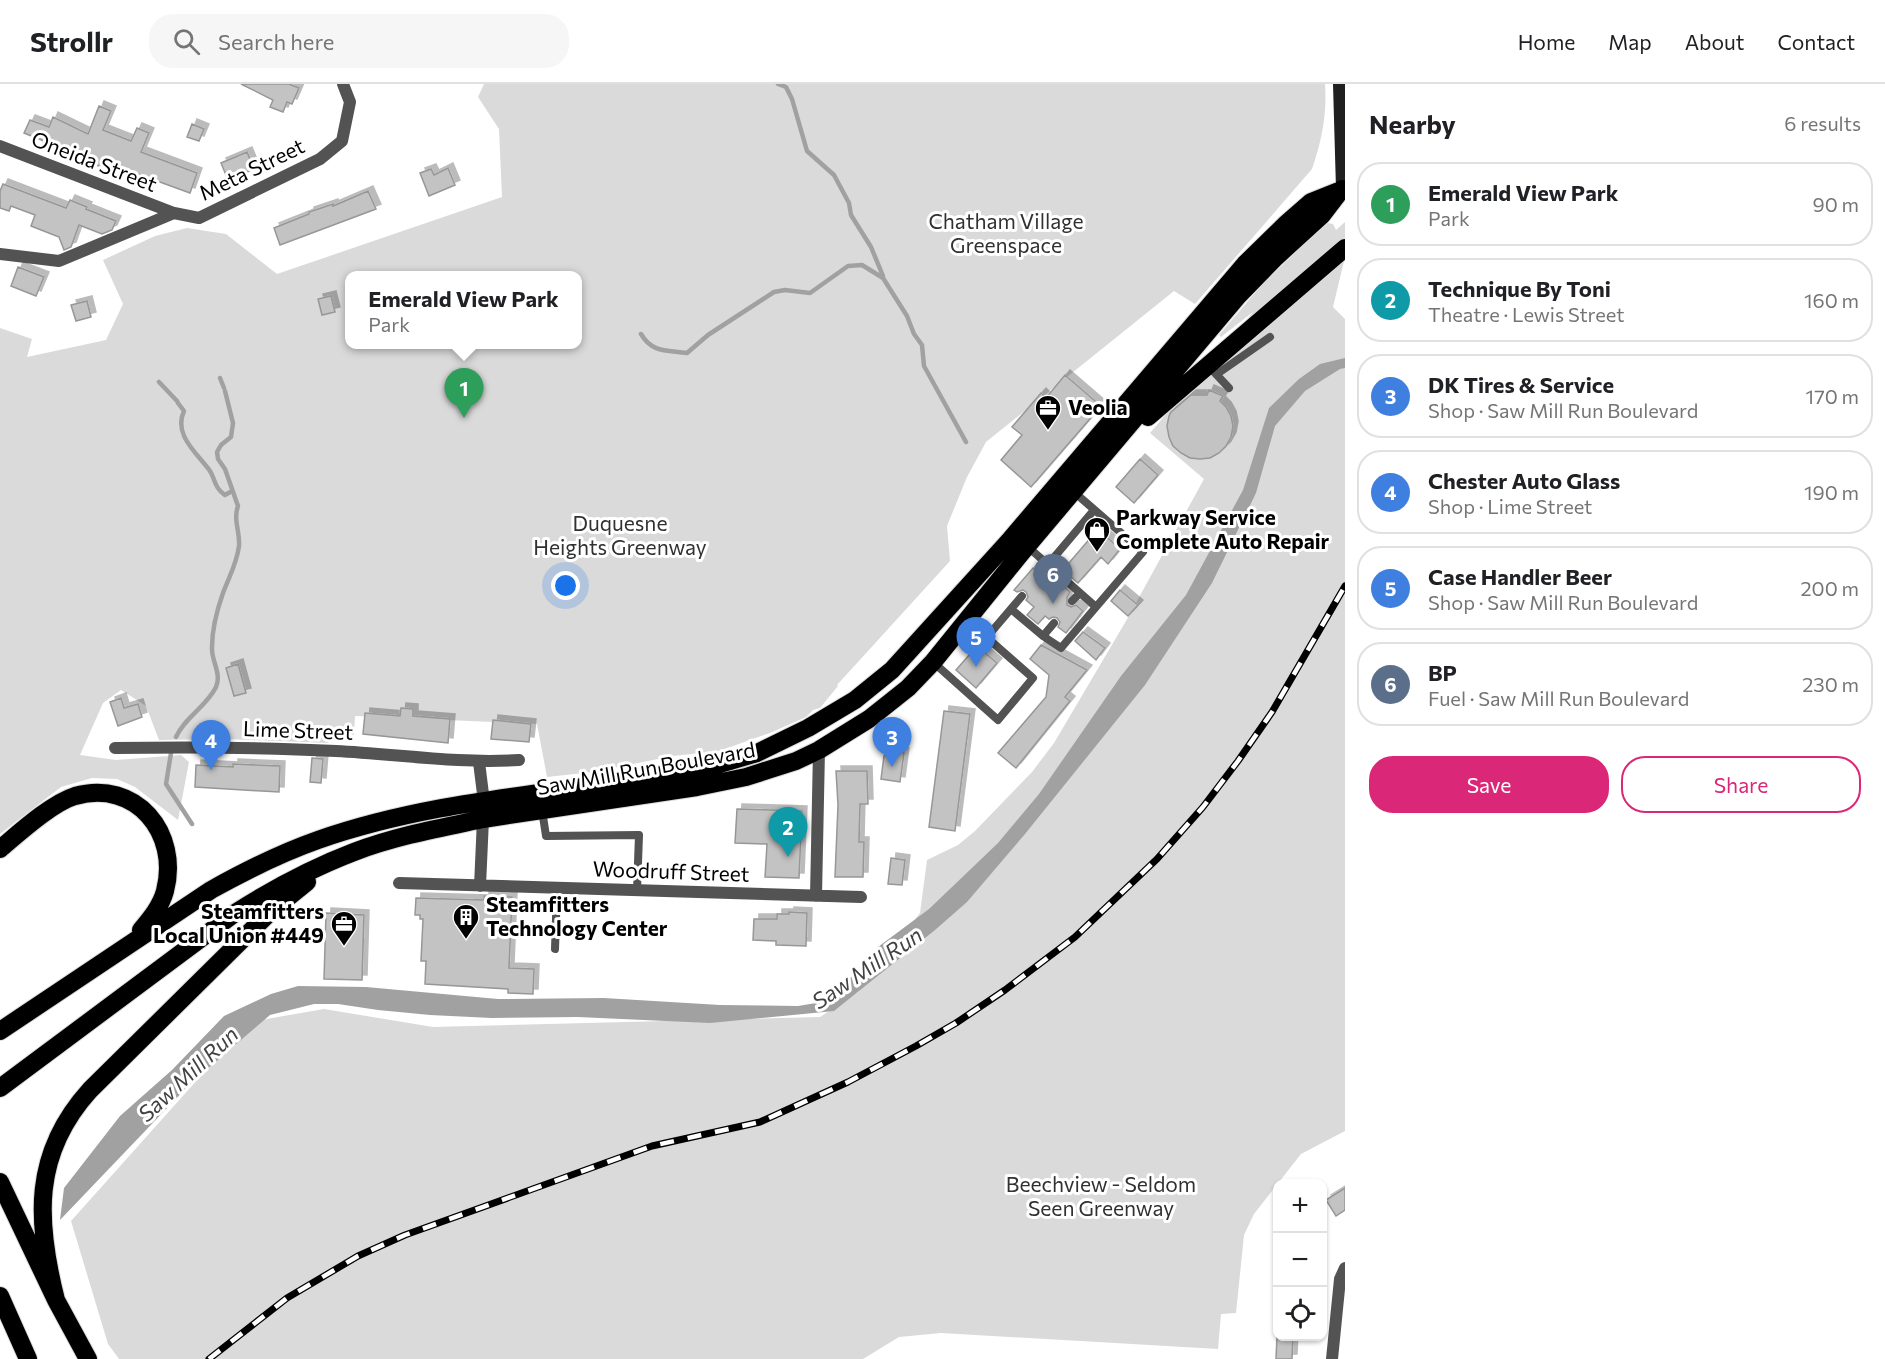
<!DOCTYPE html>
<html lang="en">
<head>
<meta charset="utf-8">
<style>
	:root { --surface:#fff; --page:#f6f6f6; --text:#202124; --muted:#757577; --line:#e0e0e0; --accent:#db2777 }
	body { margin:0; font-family:Commissioner,sans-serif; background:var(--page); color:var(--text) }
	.controls { position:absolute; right:18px; bottom:18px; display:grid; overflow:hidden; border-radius:12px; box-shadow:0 2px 4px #0004 }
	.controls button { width:54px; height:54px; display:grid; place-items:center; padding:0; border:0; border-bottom:2px solid var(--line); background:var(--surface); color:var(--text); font:30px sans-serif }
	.you { position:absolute; left:566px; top:502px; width:21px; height:21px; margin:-15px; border:4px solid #fff; border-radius:50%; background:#1a73e8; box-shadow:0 0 0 9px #1a73e833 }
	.badge { display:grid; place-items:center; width:39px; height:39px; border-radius:50%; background:var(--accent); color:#fff; font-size:20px; font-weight:700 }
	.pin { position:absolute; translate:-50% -50px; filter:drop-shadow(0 2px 3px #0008) }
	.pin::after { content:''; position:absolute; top:32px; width:21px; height:18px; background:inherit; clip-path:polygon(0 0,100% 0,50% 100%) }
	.popup { position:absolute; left:345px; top:187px; width:237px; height:78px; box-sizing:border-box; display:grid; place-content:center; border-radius:12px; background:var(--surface); filter:drop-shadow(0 2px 4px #0005); font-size:20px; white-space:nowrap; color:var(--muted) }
	.popup b { font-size:22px; color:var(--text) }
	.popup::after { content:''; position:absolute; left:50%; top:100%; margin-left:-12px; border:12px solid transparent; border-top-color:var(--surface) }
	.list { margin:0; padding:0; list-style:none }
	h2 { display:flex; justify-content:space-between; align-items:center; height:78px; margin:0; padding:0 24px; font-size:26px }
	h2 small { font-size:20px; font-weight:400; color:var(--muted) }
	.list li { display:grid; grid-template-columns:39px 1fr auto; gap:18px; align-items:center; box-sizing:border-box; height:84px; margin:0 12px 12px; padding:0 12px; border:2px solid var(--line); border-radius:24px }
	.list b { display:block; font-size:22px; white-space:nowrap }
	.list p { margin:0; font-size:20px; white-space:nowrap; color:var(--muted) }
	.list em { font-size:20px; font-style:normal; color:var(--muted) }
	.actions { display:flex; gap:12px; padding:18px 24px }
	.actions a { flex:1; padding:14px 0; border:2px solid var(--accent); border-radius:24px; text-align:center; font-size:21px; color:var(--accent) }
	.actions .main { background:var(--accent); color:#fff }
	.icon { flex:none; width:33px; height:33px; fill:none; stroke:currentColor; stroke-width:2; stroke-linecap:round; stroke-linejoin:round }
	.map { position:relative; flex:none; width:1345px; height:1275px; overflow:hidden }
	header { display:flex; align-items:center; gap:36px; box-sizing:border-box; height:84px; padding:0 30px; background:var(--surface); border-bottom:2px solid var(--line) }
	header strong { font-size:28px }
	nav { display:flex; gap:33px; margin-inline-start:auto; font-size:21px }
	.search { width:420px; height:54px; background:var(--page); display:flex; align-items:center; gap:15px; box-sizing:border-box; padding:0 21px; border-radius:24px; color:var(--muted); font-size:22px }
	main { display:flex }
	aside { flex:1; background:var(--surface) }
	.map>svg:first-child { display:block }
	.green { fill:#dadada; fill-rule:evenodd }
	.water { fill:#a1a1a1 }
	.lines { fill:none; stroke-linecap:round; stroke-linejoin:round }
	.stream { stroke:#a1a1a1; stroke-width:4.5 }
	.building { fill:#c3c3c3; stroke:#979797; stroke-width:1.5; filter:url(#shadow) }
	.highway-casing { stroke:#dbdbdb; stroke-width:20 }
	.lane { stroke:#535353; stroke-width:8 }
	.street { stroke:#535353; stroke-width:12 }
	.secondary { stroke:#202020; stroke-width:12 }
	.highway { stroke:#000; stroke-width:18 }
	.rail-casing { stroke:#000; stroke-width:7 }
	.rail { stroke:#fff; stroke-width:4.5; stroke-dasharray:14; stroke-linecap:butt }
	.labels { text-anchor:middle; stroke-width:6; stroke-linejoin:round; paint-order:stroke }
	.street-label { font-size:21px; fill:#000; stroke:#fff }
	.park-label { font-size:21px; fill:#313131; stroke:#fff }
	.poi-label { font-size:21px; font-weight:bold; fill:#000; stroke:#fff; text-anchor:start }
	.water-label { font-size:22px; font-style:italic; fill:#424242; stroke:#fff }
</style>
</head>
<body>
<header>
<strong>Strollr</strong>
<div class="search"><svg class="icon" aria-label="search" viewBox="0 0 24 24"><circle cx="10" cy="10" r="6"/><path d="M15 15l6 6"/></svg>Search here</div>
<nav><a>Home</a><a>Map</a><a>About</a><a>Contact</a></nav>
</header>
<main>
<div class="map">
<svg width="1345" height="1275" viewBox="0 0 1345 1275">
	<defs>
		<filter id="shadow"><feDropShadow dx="5" dy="-5" stdDeviation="0" flood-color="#0004"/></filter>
	</defs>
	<rect width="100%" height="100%" fill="#fff"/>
	<path class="green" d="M 484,0 L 1325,0 C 1327,30 1322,56 1312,85 L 1195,220 L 1174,207 L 986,358 L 967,393 L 947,442 L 950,477 L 837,601 L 838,602 L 820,624 L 813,626 L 806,633 L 770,649 L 719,667 L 673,672 L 593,688 L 547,693 L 537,640 L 355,632 L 354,653 L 329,652 L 328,659 L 226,655 L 159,656 L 146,622 L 121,606 L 103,619 L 80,671 L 116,676 L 181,671 L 189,678 L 178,736 L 135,703 L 117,695 L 92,694 L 61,703 L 0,750 L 0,244 L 32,255 L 27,273 L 106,256 L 123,220 L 103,176 L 155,152 L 187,144 L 226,150 L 277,190 L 502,113 L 499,45 L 478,13 ZM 350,192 L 578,192 L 578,260 L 350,260 Z
		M 1345,138 L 1345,173 L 1333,223 L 1345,235 L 1345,1047 L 1301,1070 L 1254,1130 L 1244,1151 L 1236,1229 L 1221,1230 L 1218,1265 L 941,1249 L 899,1253 L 863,1275 L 119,1275 L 108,1260 L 71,1137 L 249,938 L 324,925 L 433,943 L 820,933 L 858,908 L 920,829 L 927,776 L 958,761 L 975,747 L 1032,688 L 1054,659 L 1126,537 L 1204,395 L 1150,349 L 1253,228 L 1221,253 L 1219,251 L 1260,203 L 1297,167 L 1328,139 L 1333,140 L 1336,146 Z"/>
	<path class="water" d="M 1345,274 L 1345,284 L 1340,285 L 1305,307 L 1275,342 L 1256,409 L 1212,499 L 1145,601 L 1025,750 L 967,818 L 935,846 L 834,927 L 710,939 L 578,933 L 492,934 L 430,931 L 378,926 L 338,920 L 314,920 L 270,931 L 191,999 L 60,1136 L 64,1104 L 120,1032 L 172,986 L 224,932 L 271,910 L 298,902 L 366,903 L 498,915 L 604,914 L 720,921 L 798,922 L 816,919 L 866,882 L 878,863 L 929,825 L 998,759 L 1039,710 L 1121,592 L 1186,511 L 1243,406 L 1269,324 L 1299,295 L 1320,280 Z"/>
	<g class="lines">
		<path class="stream" d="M 778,0 L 786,3 L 792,15 L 807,67 L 834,91 L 849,119 L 851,131 L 871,163 L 883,192
			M 641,250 C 652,269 667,266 687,269 L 708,251 L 774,208 L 785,206 L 810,209 L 848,182 L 862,181 L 883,194 L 907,232 L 914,250 L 922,261 L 924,282 L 966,358
			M 220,294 L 224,304
			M 159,298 L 177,317
			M 178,319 L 184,327 C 173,351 197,369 210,387 C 215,395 215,405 225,411 L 232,407
			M 176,653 C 185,633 207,622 216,603 C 222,589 211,577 212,563 C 212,545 217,526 223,509 C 229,493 237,479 239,462 C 240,447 233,436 238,422 L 225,385 L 218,375 L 217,368 L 221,361 L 231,353 L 233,339 L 225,307
			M 171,669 L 166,700 L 192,740"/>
	</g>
	<path class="building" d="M 241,0 L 289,0 L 299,4 L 292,20 L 287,18 L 283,28 L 270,23 L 273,16 Z
		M 99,22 L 111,27 L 103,46 L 131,57 L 137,44 L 149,49 L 141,68 L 197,89 L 190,109 L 116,82 L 113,88 L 43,59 L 44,57 L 24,49 L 30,36 L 49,43 L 53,33 L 88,50 Z
		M 192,40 L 204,45 L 199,57 L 187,53 Z
		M 247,68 L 254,85 L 228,96 L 221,79 Z
		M 448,84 L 455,101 L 429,112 L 420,89 L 431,85 L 434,91 Z
		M 3,100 L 66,124 L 70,116 L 87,123 L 86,125 L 116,137 L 112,146 L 102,150 L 79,141 L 71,163 L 64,166 L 59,153 L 31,142 L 35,131 L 11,122 L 9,127 L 0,124 L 0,107 Z
		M 368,107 L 376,125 L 280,161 L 274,144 L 309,130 L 309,128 L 333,120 L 333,122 Z
		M 18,183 L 44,193 L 36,212 L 11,202 Z
		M 331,212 L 335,228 L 322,231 L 318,215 Z
		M 87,217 L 91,233 L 76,237 L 71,221 Z
		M 1065,291 L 1101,322 L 1031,403 L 1001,376 L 1022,351 L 1012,343 L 1041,309 L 1046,314 Z
		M 1209,306 L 1223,312 L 1220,317 L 1226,323 L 1231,332 L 1233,342 L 1231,353 L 1226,362 L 1219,369 L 1210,374 L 1200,375 L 1190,374 L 1181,369 L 1173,362 L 1169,353 L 1167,342 L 1169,332 L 1171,328 L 1191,311 L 1207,311 Z
		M 1140,375 L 1158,391 L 1134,419 L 1116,403 Z
		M 1098,445 L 1120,465 L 1108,480 L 1101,473 L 1078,499 L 1063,486 Z
		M 1033,484 L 1035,486 L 1034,491 L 1037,495 L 1041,496 L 1045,494 L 1051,499 L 1055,495 L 1070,508 L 1067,513 L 1067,521 L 1071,523 L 1076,521 L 1083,527 L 1066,549 L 1058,543 L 1060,538 L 1057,534 L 1053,533 L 1049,535 L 1045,532 L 1038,540 L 1027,531 L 1034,523 L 1026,516 L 1028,513 L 1026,508 L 1023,506 L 1017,508 L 1014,506 Z
		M 1120,506 L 1138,521 L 1128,532 L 1111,517 Z
		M 1083,548 L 1105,564 L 1096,576 L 1075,557 Z
		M 1041,561 L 1087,586 L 1065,613 L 1070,617 L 1016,684 L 998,669 L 1046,613 L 1049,591 L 1030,575 Z
		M 977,562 L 997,579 L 976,604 L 956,586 Z
		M 238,580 L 246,609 L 234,612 L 226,584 Z
		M 121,614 L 124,624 L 138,620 L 142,633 L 118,642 L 110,618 Z
		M 401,624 L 413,625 L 413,632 L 450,635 L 448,659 L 363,650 L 365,629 L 400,632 Z
		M 944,627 L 970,630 L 955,747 L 929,743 Z
		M 493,636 L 531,640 L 529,658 L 491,655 Z
		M 890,667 L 904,669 L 900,698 L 881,695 L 884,672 Z
		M 312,674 L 323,675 L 321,699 L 310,698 Z
		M 233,680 L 280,682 L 279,708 L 195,703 L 196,681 L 233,683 Z
		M 836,687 L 867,687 L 868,720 L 860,720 L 859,758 L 864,758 L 863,793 L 835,793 L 838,721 Z
		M 737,725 L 802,727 L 799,794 L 765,793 L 767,760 L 735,759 Z
		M 891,774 L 905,776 L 902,801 L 888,800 Z
		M 484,812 L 512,813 L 509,884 L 534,885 L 533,910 L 508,909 L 508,905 L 425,900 L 426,877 L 421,877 L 423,835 L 420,835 L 420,831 L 415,831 L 416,814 L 484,816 Z
		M 789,828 L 807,829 L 806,862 L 776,861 L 776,857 L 753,856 L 754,835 L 777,835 L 777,830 L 789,830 Z
		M 326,829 L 364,831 L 362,896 L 324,895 Z
		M 1345,1104 L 1345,1126 L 1336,1132 L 1326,1116 Z
		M 1277,1252 L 1293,1252 L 1292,1275 L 1276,1275 Z"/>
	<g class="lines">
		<g class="highway-casing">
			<path id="highway" d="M 1148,333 L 1345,164
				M 0,765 C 19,749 52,719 75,712 C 136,695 180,749 165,807 C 161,822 151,834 141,846
				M 0,947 L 211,806 C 245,787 281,769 318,756 C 446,711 585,709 716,681 L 757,669 L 808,644 L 855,616 L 892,586 L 1009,457 L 1245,180 L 1287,139 L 1311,118 L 1341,106
				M 0,1004 L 235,829 C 273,805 312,784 354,768 C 396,752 440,744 483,735 L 697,703 L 746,693 L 796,677 L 819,666 L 869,635 L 908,604 L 933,578 L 1022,468 L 1238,212 L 1276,173 L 1322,131 L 1342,105
				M 0,1098 L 56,1216 L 88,1275
				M 0,1212 L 28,1275
				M 56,1216 C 36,1137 32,1070 90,1006 L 270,828 L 307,798"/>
		</g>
		<path class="lane" d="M 1215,289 L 1229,304
			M 1217,290 L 1270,253
			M 1074,408 L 1143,468 L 1096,523
			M 1040,490 L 1094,426
			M 1072,517 L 1080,509
			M 1011,525 L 1043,552 L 1061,564 L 1096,523 L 1028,463
			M 1043,552 L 1054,539
			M 987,553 L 1022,512
			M 933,578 L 998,636 L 1033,594 L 967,536
			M 542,726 L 546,752 L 639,751 L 637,806
			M 555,865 L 557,804"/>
		<path class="street" d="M 0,62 L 174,129
			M 0,170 L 59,177 L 174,129 L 199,134 L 320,75 L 342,57 L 350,18 L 343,0
			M 115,664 C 189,663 262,663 336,667 C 397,670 458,680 519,676
			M 479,678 L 484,718
			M 399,799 L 861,813
			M 480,802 L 483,735
			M 816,812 L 819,666
			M 1332,1275 L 1340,1195 L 1345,1184"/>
		<path class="secondary" d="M 1339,0 L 1342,105"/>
		<use href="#highway" class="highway"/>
		<g class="rail-casing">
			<path id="rail" d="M 209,1275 L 287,1214 L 358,1172 L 405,1151 L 652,1062 L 760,1038 L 848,998 L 916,962 L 956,939 L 1005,906 L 1075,853 L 1157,775 L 1203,723 L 1238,677 L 1272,628 L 1345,502"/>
		</g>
		<use href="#rail" class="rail"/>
	</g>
	<defs>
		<g id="office-pin" transform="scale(1.35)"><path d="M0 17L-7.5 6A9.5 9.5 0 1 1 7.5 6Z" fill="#000" stroke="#fff"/><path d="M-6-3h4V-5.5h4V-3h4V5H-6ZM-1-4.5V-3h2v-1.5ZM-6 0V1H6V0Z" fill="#fff"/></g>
		<g id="shop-pin" transform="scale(1.35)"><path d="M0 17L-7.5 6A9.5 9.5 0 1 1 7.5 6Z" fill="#000" stroke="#fff"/><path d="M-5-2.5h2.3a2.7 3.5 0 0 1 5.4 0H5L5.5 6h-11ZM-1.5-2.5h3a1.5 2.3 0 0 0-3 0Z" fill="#fff"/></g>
		<g id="building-pin" transform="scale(1.35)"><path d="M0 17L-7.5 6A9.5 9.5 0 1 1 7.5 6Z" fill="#000" stroke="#fff"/><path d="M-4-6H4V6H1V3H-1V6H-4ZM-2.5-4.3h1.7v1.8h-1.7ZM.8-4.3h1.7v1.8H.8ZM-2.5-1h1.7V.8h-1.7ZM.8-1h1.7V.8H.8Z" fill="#fff"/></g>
	</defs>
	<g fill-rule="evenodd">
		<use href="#office-pin" x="1048" y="324"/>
		<use href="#shop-pin" x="1097" y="446"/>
		<use href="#building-pin" x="466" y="833"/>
		<use href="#office-pin" x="344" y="840"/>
	</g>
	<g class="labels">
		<g class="street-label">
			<text transform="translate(94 78) rotate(21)" y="7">Oneida Street</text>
			<text transform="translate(252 86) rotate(-26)" y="7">Meta Street</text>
			<text transform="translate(298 647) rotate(2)" y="7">Lime Street</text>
			<text transform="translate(646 685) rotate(-10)" y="7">Saw Mill Run Boulevard</text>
			<text transform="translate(671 788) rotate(2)" y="7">Woodruff Street</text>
		</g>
		<g class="park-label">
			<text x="1006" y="145">Chatham Village<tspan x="1006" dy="24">Greenspace</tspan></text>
			<text x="620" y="447">Duquesne<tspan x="620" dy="24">Heights Greenway</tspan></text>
			<text x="1101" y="1108">Beechview - Seldom<tspan x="1101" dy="24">Seen Greenway</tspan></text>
		</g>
		<g class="poi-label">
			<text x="1068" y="331">Veolia</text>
			<text x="1116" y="441">Parkway Service<tspan x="1116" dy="24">Complete Auto Repair</tspan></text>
			<text x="486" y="828">Steamfitters<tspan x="486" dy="24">Technology Center</tspan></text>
			<text x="324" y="835" text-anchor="end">Steamfitters<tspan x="324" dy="24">Local Union #449</tspan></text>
		</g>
		<g class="water-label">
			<text transform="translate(867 884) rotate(-34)" y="8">Saw Mill Run</text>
			<text transform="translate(188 990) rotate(-43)" y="8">Saw Mill Run</text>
		</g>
	</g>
</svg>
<div class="controls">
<button>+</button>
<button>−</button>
<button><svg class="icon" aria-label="locate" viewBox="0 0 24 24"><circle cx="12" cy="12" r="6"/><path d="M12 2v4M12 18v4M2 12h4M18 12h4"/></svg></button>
</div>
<div class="you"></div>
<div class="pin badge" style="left:464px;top:334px;background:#2e9e5b">1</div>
<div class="popup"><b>Emerald View Park</b>Park</div>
<div class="pin badge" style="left:788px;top:773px;background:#0f9aa8">2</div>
<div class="pin badge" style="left:892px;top:683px;background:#3f7fe0">3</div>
<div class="pin badge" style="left:211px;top:686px;background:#3f7fe0">4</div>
<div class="pin badge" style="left:976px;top:583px;background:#3f7fe0">5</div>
<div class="pin badge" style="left:1053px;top:520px;background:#5c6f8a">6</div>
</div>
<aside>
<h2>Nearby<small>6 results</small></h2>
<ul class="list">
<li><span class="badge" style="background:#2e9e5b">1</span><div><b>Emerald View Park</b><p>Park</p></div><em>90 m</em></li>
<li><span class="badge" style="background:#0f9aa8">2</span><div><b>Technique By Toni</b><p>Theatre · Lewis Street</p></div><em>160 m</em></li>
<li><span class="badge" style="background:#3f7fe0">3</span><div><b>DK Tires &amp; Service</b><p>Shop · Saw Mill Run Boulevard</p></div><em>170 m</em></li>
<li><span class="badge" style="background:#3f7fe0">4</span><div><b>Chester Auto Glass</b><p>Shop · Lime Street</p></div><em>190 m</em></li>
<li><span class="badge" style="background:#3f7fe0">5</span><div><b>Case Handler Beer</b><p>Shop · Saw Mill Run Boulevard</p></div><em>200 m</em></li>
<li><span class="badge" style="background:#5c6f8a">6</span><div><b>BP</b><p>Fuel · Saw Mill Run Boulevard</p></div><em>230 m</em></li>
</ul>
<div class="actions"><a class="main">Save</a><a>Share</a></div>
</aside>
</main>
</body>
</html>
